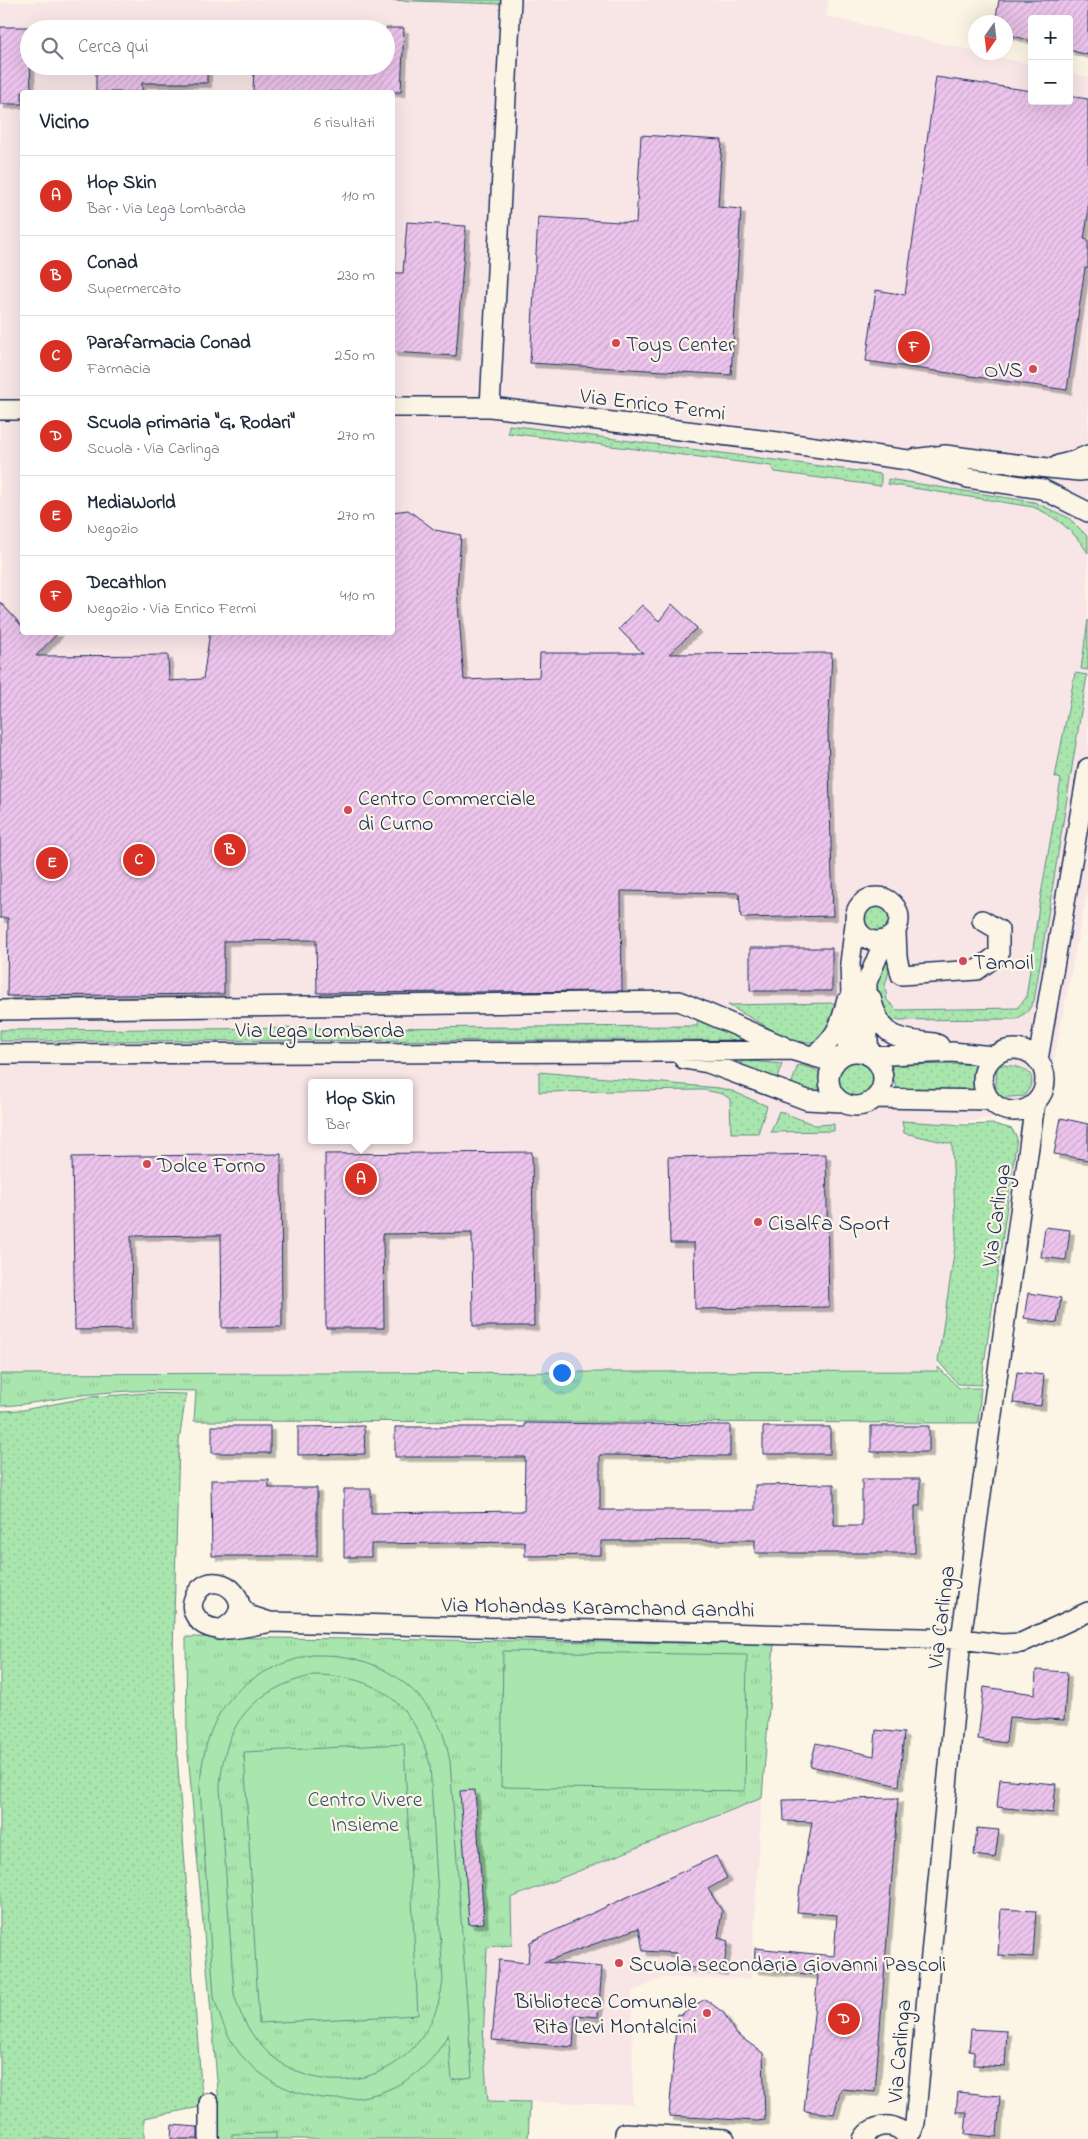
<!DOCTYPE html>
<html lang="it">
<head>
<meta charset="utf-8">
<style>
	:root { --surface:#fff; --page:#f2f2f3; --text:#1f2937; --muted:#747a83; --line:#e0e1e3; --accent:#d93025 }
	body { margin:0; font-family:"Indie Flower",sans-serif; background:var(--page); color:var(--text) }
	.controls { position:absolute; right:15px; top:15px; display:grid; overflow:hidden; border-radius:5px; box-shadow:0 5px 20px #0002 }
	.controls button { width:45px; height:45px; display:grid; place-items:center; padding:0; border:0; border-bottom:1px solid var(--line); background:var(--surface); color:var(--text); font:25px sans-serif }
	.compass { position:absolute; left:968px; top:15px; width:45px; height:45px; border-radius:50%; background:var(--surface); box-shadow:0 5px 20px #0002; rotate:194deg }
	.you { position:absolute; left:561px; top:1372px; width:18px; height:18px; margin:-12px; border:4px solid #fff; border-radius:50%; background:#1a73e8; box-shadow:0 0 0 8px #1a73e833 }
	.badge { display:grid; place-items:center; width:32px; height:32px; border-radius:50%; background:var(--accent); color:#fff; font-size:16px; font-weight:700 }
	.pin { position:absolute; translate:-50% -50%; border:2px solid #fff; box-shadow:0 1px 5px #0006 }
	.popup { position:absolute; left:308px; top:1079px; width:105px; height:65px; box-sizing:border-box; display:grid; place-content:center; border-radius:5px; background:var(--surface); filter:drop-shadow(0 1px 4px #0005); font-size:16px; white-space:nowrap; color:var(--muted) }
	.popup b { font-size:19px; color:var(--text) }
	.popup::after { content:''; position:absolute; left:50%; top:100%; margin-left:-10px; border:10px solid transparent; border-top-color:var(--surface) }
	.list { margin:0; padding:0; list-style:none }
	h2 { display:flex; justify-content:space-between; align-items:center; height:65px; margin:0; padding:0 20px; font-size:21px }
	h2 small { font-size:16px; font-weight:400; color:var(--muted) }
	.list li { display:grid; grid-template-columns:32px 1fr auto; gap:15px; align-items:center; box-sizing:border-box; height:80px; padding:0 20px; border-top:1px solid var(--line) }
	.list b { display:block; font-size:19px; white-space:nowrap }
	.list p { margin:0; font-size:16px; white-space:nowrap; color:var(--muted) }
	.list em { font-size:16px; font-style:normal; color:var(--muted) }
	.icon { flex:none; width:28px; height:28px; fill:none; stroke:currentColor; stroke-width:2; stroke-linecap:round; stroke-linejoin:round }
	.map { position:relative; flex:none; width:1088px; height:2139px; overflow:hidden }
	.search { position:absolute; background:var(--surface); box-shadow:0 5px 20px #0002; left:20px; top:20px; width:375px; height:55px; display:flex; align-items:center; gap:12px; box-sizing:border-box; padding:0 18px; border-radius:28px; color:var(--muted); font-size:19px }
	.panel { position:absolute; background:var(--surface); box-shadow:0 5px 20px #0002; left:20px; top:90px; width:375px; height:545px; border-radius:5px }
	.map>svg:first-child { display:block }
	.built { fill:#f8e6e7; fill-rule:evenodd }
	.grass { fill:url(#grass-dots); stroke:#628a86 }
	.park { fill:url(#park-tufts); stroke:#628a86 }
	.pitch { fill:#a9e6ad; stroke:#628a86; fill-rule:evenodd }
	.building { fill:url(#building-hatch); stroke:#1b2f5e; filter:url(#shadow) }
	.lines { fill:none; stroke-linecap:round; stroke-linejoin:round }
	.minor-casing { stroke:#1b2f5e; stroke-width:22 }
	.minor { stroke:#fcf5e5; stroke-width:19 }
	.poi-dot { fill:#d1495b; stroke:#fcf5e5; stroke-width:2 }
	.labels { text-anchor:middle; stroke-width:4.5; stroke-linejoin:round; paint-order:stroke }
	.poi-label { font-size:22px; fill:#1b2f5e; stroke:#fcf5e5; text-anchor:start }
	.street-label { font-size:22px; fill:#1b2f5e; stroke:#fcf5e5 }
	.park-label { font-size:22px; fill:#37546e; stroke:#fcf5e5 }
</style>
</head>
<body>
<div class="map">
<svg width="1088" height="2139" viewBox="0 0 1088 2139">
	<defs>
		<pattern id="grass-dots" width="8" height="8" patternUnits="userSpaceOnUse" patternTransform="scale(1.25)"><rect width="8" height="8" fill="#a9e6ad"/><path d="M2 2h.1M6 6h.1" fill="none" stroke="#91c697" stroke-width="1.8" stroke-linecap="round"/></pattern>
		<pattern id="park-tufts" width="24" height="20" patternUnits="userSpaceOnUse" patternTransform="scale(1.25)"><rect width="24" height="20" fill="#a9e6ad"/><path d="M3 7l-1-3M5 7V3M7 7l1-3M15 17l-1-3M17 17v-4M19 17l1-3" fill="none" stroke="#91c697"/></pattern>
		<pattern id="building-hatch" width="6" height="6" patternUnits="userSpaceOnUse" patternTransform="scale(1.25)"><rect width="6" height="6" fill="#edc4ec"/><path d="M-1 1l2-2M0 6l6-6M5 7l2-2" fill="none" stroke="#cba9cd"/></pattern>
		<filter id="shadow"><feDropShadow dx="4.5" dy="4.5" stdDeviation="0" flood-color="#0004"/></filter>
	</defs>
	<rect width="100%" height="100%" fill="#fcf5e5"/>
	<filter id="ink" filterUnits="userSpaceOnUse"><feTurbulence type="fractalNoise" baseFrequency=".02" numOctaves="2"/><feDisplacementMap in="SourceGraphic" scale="10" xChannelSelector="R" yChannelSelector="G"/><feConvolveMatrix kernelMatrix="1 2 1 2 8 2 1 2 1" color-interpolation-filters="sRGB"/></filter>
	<g filter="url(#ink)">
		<path class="built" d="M 88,0 L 387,0 L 500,4 L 501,0 L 829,0 L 826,16 L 975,51 L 976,52 L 1032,64 L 1032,101 L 1069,101 L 1069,73 L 1088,77 L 1088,888 L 1043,1115 L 1019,1114 L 952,1124 L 902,1122 L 904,1133 L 952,1144 L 956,1240 L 938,1361 L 938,1371 L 0,1373 L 0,3 ZM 29,29 L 386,29 L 386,66 L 29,66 ZM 22,92 L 392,92 L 392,632 L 22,632 ZM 312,1083 L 410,1083 L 410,1140 L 312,1140 Z
			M 762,1798 L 751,1979 L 664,1978 L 632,1992 L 633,2104 L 488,2101 L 483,2044 L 487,1947 L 512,1945 L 511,1898 Z"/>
		<path class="grass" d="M 387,0 L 501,0 L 501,4 Z
			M 509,425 L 881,474 L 881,486 L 775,472 L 771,466 L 508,433 Z
			M 888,479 L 1034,502 L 1069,518 L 1088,537 L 1088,553 C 1074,531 1057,517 1033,507 L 888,484 Z
			M 1088,620 L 1088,670 L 1081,669 Z
			M 1075,673 L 1087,675 L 1034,1001 L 1028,1011 L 1017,1019 L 890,1020 L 878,1010 C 877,994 872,970 887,959 L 892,960 L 885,986 L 887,1000 L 897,1010 L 1017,1008 L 1026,998 L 1039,906 L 1061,779 L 1055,777 Z
			M862 920a15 15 0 1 1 30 0a15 15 0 1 1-30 0Z
			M 835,1003 L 835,1017 L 822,1042 L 793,1042 L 728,1005 Z
			M 698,1016 L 752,1040 L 0,1041 L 0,1030 L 697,1026 Z
			M836 1080a20 20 0 1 1 40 0a20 20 0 1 1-40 0Z
			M 741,1060 L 782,1064 L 776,1081 L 740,1067 Z
			M 986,1064 L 983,1073 L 985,1092 L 899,1093 L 888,1065 Z
			M 798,1065 C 816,1068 833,1074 817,1094 L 790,1088 Z
			M 997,1065 C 1017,1065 1046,1070 1024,1096 L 995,1098 Z
			M 539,1072 L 719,1088 L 732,1091 L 767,1106 L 758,1133 L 731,1133 L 730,1099 L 723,1094 L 704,1090 L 539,1092 Z
			M 779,1111 L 815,1125 L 834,1124 L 834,1131 L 771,1132 Z
			M 902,1121 L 964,1125 L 994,1124 L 1012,1129 L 1017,1138 L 981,1385 L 958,1384 L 938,1361 L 956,1240 L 952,1144 L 904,1133 Z
			M 148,1393 L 186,1394 L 179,1442 L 173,1652 L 177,1753 L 195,2005 L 201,2085 L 205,2106 L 144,2118 L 144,2139 L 0,2139 L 0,1411 L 23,1410 L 90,1397 Z"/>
		<path class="park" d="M 938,1367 L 959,1388 L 981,1388 L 978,1423 L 194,1421 L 196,1391 C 161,1390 126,1390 92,1394 C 61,1397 31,1405 0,1406 L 0,1374 L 938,1371 Z
			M 186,1637 L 774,1644 L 762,1798 L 511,1898 L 512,1945 L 487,1947 L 483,2044 L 488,2101 L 530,2102 L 528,2139 L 219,2139 L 219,2103 L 187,1742 Z"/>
		<path class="pitch" d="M 503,1651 L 747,1655 L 745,1791 L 501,1787 Z
			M 312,1655 C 321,1655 331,1655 339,1656 C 385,1661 426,1692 443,1734 C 446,1743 448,1752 450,1761 L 472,2077 L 452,2080 L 448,2034 C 409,2113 297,2120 241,2055 C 227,2038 220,2018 214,1997 L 200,1787 C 204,1711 239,1672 312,1655 ZM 314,1675 C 377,1675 414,1703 430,1764 L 443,1981 C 427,2106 267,2116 234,1994 L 220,1787 C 224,1723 252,1690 314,1675 Z
			M 404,1744 L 418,2015 L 259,2023 L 244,1752 Z
			M 276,2133 L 276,2139 L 232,2139 L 232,2134 Z"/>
		<path class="building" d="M 999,0 L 1088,0 L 1088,55 L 1069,50 L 1069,19 L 1032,19 L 1032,41 L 1006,34 L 1006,22 L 995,22 Z
			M 0,27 L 29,27 L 31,92 L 22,92 L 22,104 L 0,104 Z
			M 386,28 L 404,28 L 401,92 L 253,92 L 254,66 L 386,66 Z
			M 96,66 L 207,66 L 207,83 L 142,83 L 142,92 L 96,92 Z
			M 936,77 L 1032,91 L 1032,101 L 1069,101 L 1069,96 L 1088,99 L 1088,215 L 1084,239 L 1088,240 L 1088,268 L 1085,268 L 1067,390 L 866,361 L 876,290 L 905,295 Z
			M 641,135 L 722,140 L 718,207 L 741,209 L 731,375 L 530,363 L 538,217 L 636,223 Z
			M 407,222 L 466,226 L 456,356 L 392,352 L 392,273 L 403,273 Z
			M 408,510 L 435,530 L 461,535 L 457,590 L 464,680 L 539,677 L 540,653 L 643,653 L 619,629 L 642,605 L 659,621 L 672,604 L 697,628 L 669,654 L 832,653 L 828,731 L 833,916 L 741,918 L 739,893 L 621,891 L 622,991 L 317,993 L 316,940 L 224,941 L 224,994 L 7,996 L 8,918 L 0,918 L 0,602 L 22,626 L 22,632 L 59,632 L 36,656 L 168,655 L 169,681 L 203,679 L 210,632 L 392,632 L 392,512 Z
			M 750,948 L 832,948 L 832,991 L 750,991 Z
			M 1061,1118 L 1088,1124 L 1088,1160 L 1054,1154 Z
			M 532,1152 L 534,1326 L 473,1326 L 472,1233 L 383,1234 L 384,1328 L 326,1328 L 325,1154 Z
			M 281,1154 L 282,1327 L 222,1328 L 221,1235 L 131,1236 L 132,1329 L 75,1330 L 72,1157 Z
			M 826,1154 L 829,1307 L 695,1309 L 694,1243 L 670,1243 L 668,1157 Z
			M 1045,1227 L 1070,1230 L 1066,1260 L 1041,1257 Z
			M 1028,1293 L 1061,1298 L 1057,1323 L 1024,1318 Z
			M 1017,1372 L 1044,1375 L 1041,1406 L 1013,1403 Z
			M 525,1423 L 730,1425 L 730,1456 L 600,1455 L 600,1510 L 755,1510 L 755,1485 L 834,1484 L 834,1526 L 862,1526 L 862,1479 L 920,1479 L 920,1506 L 915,1506 L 915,1553 L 755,1553 L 755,1540 L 601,1541 L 601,1555 L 525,1556 L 525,1542 L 371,1544 L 371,1557 L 344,1557 L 344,1489 L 371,1489 L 371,1513 L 524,1511 L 525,1457 L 395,1457 L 395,1427 L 525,1427 Z
			M 212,1426 L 270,1426 L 270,1453 L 212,1453 Z
			M 364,1426 L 365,1454 L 298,1455 L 298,1427 Z
			M 871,1426 L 929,1426 L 929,1452 L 871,1452 Z
			M 763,1427 L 830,1427 L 830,1454 L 763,1454 Z
			M 211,1480 L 269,1480 L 269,1488 L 317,1488 L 317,1556 L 212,1556 Z
			M 1036,1670 L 1067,1672 L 1064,1720 L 1009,1717 L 1006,1743 L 978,1739 L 984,1687 L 1035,1694 Z
			M 876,1730 L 904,1733 L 899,1786 L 810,1766 L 816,1743 L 874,1756 Z
			M 1000,1779 L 1056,1784 L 1053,1813 L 997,1807 Z
			M 475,1790 L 484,1923 L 469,1924 L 460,1791 Z
			M 898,1798 L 875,2092 L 841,2089 L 834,2114 L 804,2111 L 818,1975 L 754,1969 L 755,1948 L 834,1956 L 837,1915 L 797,1912 L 800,1886 L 801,1886 L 812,1822 L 784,1821 L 783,1800 Z
			M 977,1828 L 999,1830 L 995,1858 L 974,1855 Z
			M 716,1856 L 727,1878 L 708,1889 L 722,1911 L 718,1938 L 728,1941 L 723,1971 L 676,1966 L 676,1953 L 643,1951 L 639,1928 L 544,1962 L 602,1967 L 598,2017 L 575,2015 L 573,2047 L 492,2040 L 499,1960 L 528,1963 L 530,1942 Z
			M 1001,1909 L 1036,1911 L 1033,1957 L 998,1955 Z
			M 705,1999 L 724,2013 L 735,2033 L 763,2053 L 765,2120 L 757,2121 L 669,2116 L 677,2014 L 683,2015 L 683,2013 Z
			M 971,2029 L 1007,2031 L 1005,2067 L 974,2065 L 974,2052 L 969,2051 Z
			M 958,2092 L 1000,2096 L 997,2137 L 965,2134 L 967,2112 L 956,2112 Z
			M 172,2125 L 198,2127 L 198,2139 L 171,2139 Z"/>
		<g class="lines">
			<g class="minor-casing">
				<path id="minor" d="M 392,407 L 490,407 L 786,443 L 908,460 L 968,478 L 1042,489 L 1088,512
					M 490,407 L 511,0
					M 0,410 L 22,410
					M 913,459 L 945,455 L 1048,468 L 1079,471 L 1088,470
					M 1059,465 L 1074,461 L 1088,455
					M855 919a22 22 0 1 1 44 0a22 22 0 1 1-44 0Z
					M 896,932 L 897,957 L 901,975 L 977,970 L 999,954 L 999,930 L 982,920
					M 884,941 L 867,982 L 867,1022 L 869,1056 L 952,1052 L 993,1056
					M 871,998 C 881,1038 897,1039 934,1043 L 939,1045
					M 0,1010 L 679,1001 L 783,1046
					M983 1080a31 31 0 1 1 62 0a31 31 0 1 1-62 0Z
					M829 1079a27 27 0 1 1 54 0a27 27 0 1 1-54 0Z
					M 0,1054 L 641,1052 L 791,1050 L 835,1063
					M 846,1054 L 852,1028 L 850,963 L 855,924
					M 813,1056 C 833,1041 841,1027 846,1002
					M 684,1059 L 708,1063 L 807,1100 L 841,1102
					M 1038,1060 L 1088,768
					M 876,1098 L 990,1100
					M 240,1605 L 248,1615 L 270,1622 L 961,1639 L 1001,1644 L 1021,1643 L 1088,1612
					M 220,1630 C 265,1608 221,1567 200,1589 C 194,1596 190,1605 194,1613 C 206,1640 243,1626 267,1623
					M 209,2103 L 209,2139
					M 907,2136 L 912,2131 L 915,2123 L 961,1639 L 1035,1103
					M 625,2139 L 625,2133 L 725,2139
					M 863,2139 C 873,2122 898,2121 908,2139"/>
			</g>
			<use href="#minor" class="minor"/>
		</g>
	</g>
	<g class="poi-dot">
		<circle cx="616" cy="343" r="5"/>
		<circle cx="1033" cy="369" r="5"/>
		<circle cx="348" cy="810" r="5"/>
		<circle cx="963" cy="961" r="5"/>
		<circle cx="147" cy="1164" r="5"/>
		<circle cx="758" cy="1222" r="5"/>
		<circle cx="619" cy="1963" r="5"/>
		<circle cx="707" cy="2013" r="5"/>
	</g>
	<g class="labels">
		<g class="poi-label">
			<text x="626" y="351">Toys Center</text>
			<text x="1023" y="377" text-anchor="end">OVS</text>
			<text x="358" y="805">Centro Commerciale<tspan x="358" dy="25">di Curno</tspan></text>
			<text x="973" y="969">Tamoil</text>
			<text x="157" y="1172">Dolce Forno</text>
			<text x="768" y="1230">Cisalfa Sport</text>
			<text x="629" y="1971">Scuola secondaria Giovanni Pascoli</text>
			<text x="697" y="2008" text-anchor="end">Biblioteca Comunale<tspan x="697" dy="25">Rita Levi Montalcini</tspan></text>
		</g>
		<g class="street-label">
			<text transform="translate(653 403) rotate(7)" y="8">Via Enrico Fermi</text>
			<text x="320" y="1037">Via Lega Lombarda</text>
			<text transform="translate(995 1215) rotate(-82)" y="8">Via Carlinga</text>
			<text transform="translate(598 1606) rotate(1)" y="8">Via Mohandas Karamchand Gandhi</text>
			<text transform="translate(940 1617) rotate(-83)" y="8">Via Carlinga</text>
			<text transform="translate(898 2051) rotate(-85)" y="8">Via Carlinga</text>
		</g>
		<g class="park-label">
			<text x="365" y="1806">Centro Vivere<tspan x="365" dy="25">Insieme</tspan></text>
		</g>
	</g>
</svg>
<div class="controls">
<button>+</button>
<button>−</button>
</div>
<svg class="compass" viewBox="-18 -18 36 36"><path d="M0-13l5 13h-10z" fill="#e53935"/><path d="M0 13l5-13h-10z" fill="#747a83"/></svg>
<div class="you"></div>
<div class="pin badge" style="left:361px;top:1179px">A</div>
<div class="popup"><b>Hop Skin</b>Bar</div>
<div class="pin badge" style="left:230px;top:850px">B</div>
<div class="pin badge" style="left:139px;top:860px">C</div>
<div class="pin badge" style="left:844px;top:2019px">D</div>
<div class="pin badge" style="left:52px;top:863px">E</div>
<div class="pin badge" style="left:914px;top:347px">F</div>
<div class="search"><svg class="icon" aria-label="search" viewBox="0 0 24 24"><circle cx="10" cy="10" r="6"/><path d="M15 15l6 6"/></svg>Cerca qui</div>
<section class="panel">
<h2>Vicino<small>6 risultati</small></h2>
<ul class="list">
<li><span class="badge">A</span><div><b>Hop Skin</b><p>Bar · Via Lega Lombarda</p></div><em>110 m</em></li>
<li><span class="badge">B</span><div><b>Conad</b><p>Supermercato</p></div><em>230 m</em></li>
<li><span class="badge">C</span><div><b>Parafarmacia Conad</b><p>Farmacia</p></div><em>250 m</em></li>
<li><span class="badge">D</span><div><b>Scuola primaria &quot;G. Rodari&quot;</b><p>Scuola · Via Carlinga</p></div><em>270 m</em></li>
<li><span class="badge">E</span><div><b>MediaWorld</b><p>Negozio</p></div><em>270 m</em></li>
<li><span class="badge">F</span><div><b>Decathlon</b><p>Negozio · Via Enrico Fermi</p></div><em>410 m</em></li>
</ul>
</section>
</div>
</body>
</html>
